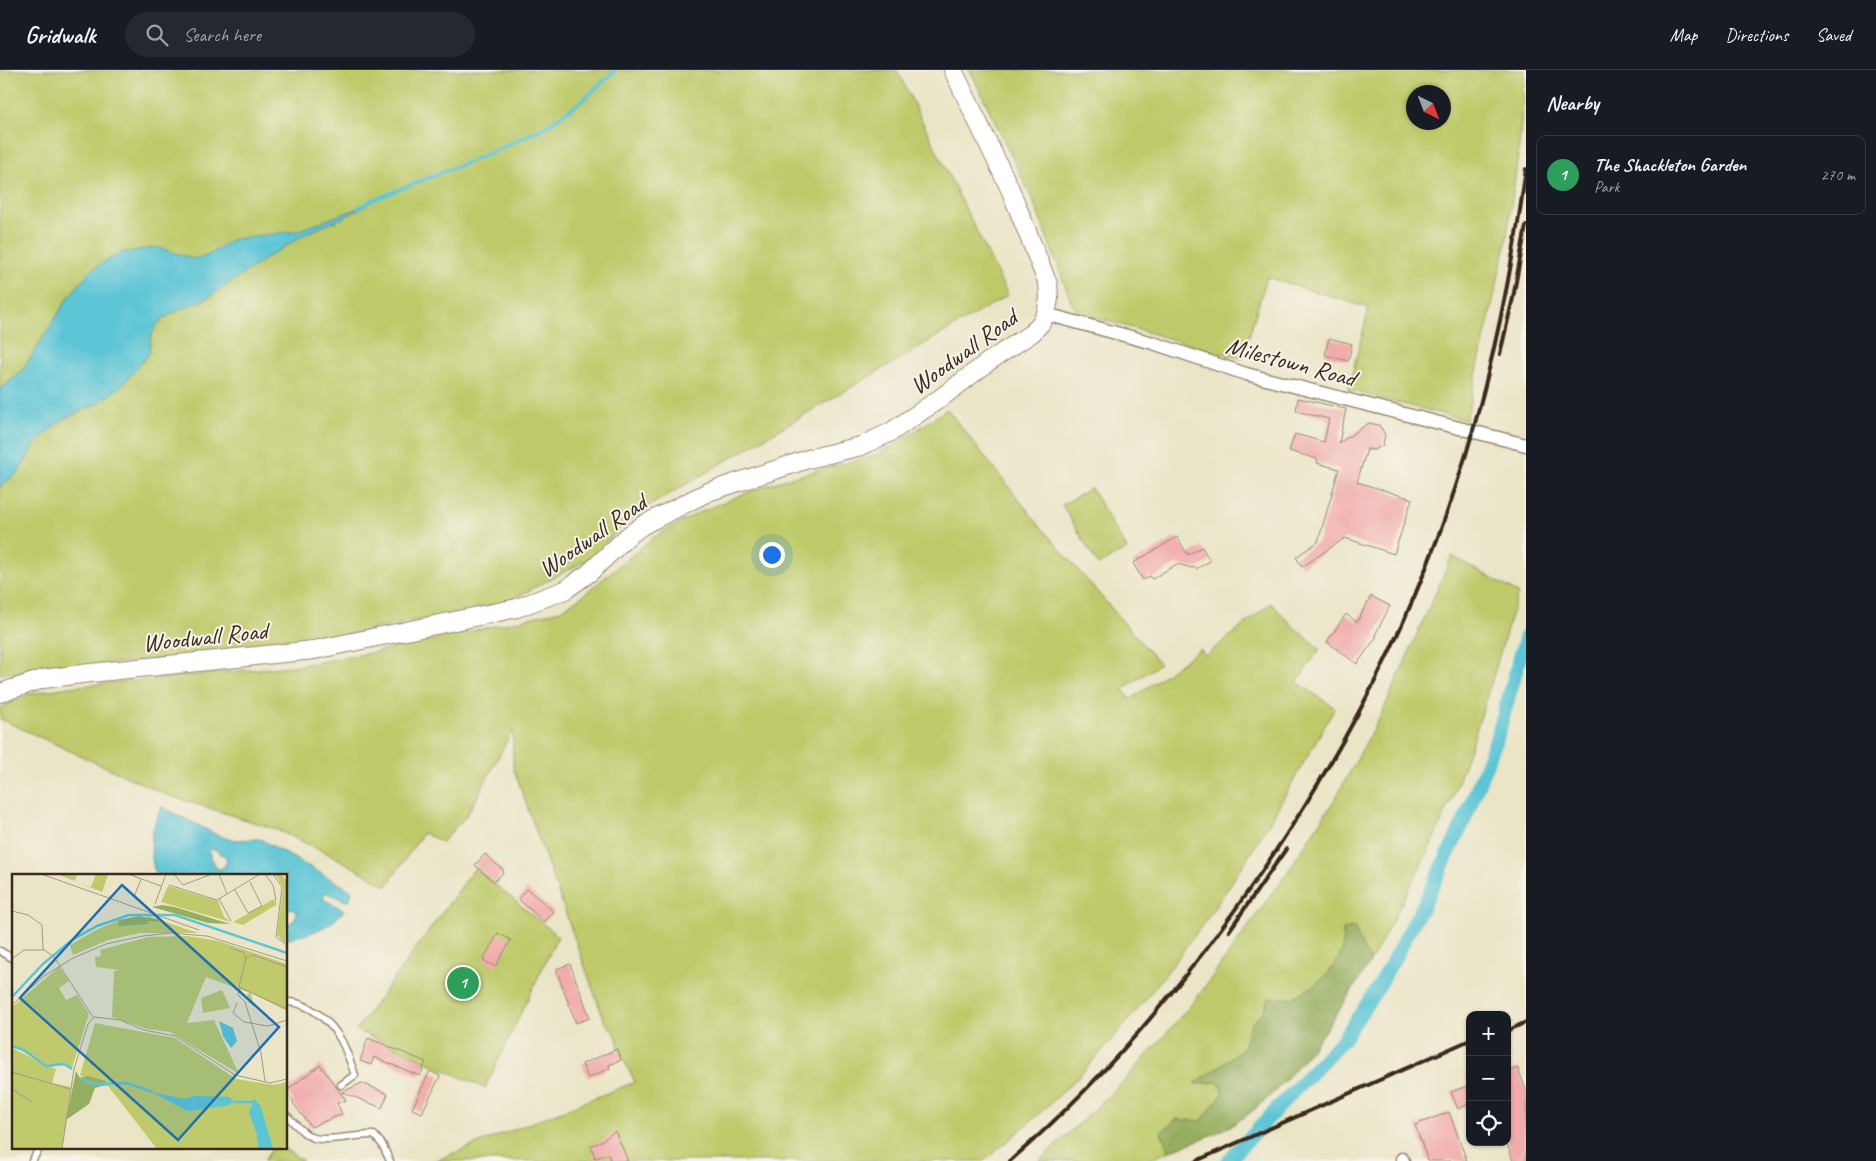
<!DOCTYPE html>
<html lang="en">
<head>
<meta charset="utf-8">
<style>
	:root { --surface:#171b24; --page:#242831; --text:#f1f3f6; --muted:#9ea1a6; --line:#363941; --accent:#0f766e }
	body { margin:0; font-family:Caveat,sans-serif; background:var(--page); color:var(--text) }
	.controls { position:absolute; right:15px; bottom:15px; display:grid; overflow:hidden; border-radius:10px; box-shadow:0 1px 4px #0004 }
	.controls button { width:45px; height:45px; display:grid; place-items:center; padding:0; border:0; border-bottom:1px solid var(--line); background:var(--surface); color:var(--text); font:25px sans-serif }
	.compass { position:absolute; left:1406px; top:15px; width:45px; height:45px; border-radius:50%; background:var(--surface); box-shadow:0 1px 4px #0004; rotate:138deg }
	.you { position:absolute; left:771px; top:484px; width:18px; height:18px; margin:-12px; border:4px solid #fff; border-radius:50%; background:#1a73e8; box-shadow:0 0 0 8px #1a73e833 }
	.badge { display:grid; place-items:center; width:32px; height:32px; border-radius:50%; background:var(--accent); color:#fff; font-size:16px; font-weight:700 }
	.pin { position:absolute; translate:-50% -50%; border:2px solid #fff; box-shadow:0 1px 5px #0006 }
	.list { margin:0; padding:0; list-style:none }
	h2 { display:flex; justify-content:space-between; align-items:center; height:65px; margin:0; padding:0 20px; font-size:21px }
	h2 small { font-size:16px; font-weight:400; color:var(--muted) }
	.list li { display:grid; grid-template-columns:32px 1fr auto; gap:15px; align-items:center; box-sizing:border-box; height:80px; margin:0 10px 10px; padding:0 10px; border:1px solid var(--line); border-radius:10px }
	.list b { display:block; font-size:19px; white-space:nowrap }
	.list p { margin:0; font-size:16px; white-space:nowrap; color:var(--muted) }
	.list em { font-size:16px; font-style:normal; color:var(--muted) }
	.icon { flex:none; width:28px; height:28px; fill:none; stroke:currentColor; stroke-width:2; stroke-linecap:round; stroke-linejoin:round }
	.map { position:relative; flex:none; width:1526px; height:1091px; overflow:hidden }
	header { display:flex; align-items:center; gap:30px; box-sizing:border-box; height:70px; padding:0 25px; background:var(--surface); border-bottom:1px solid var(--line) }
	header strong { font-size:24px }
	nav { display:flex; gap:28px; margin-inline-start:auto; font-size:18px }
	.search { width:350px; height:45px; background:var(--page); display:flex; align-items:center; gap:12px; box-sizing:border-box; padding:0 18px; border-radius:28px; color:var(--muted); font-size:19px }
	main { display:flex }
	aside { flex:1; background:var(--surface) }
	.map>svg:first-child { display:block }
	.green { fill:#beca6b; stroke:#7c7a44; fill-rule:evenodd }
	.forest { fill:#96ae5f; stroke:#686c3e }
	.water { fill:#5bc5d6; stroke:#4b787a; fill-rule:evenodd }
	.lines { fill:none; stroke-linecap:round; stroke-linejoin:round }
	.stream { stroke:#5bc5d6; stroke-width:4 }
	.canal { stroke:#5bc5d6; stroke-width:14 }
	.building { fill:#f1abaa }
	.service-casing { stroke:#938872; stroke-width:9 }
	.minor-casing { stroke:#938872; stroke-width:15 }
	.secondary-casing { stroke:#938872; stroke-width:20 }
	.service { stroke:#fff; stroke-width:6 }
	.minor { stroke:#fff; stroke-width:12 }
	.secondary { stroke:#fff; stroke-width:18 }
	.rail { stroke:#3b2a1e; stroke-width:4 }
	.labels { text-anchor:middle; stroke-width:4; stroke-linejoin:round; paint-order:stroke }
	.street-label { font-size:25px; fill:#3b2a1e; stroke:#f7f3e8 }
	.inset-river { fill:none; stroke:#5bc5d6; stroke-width:2.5 }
	.inset-road { fill:none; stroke:#a59a83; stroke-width:1 }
	.view { fill:#1f6fb2; fill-opacity:0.15; stroke:#1f6fb2; stroke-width:2.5 }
	.inset-edge { fill:none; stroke:#3b2a1e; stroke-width:2.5 }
</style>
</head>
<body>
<header>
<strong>Gridwalk</strong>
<div class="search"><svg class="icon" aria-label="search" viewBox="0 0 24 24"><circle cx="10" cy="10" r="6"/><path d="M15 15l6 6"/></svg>Search here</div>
<nav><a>Map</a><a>Directions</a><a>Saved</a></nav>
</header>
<main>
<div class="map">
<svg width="1526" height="1091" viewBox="0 0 1526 1091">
	<rect width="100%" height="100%" fill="#f7f3e8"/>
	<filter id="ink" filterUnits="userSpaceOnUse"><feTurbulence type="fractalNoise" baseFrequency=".02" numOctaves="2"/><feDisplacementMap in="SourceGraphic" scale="10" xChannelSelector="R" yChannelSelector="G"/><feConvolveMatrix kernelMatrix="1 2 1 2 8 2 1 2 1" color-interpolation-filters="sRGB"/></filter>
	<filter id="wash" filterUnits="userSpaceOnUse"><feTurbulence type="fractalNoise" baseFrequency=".0096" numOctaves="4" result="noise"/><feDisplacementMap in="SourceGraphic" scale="20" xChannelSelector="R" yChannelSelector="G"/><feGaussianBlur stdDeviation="1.12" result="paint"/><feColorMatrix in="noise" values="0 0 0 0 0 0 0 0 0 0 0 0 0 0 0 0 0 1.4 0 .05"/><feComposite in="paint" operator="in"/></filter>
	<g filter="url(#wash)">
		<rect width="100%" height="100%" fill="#ebe5c7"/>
		<path class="green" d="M 0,0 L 897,0 L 1008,225 L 634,445 L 589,489 L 509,531 L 289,577 L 0,604 Z
			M 970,0 L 1525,0 L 1519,78 L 1506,174 L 1466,350 L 1348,320 L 1369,238 L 1267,207 L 1242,289 L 1079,243 L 1072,234 L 1034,133 ZM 1414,22 L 1444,22 L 1444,52 L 1414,52 Z
			M 947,339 L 1039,455 L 1160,594 L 1123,619 L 1130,630 L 1200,579 L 1206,585 L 1271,533 L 1295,558 L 1320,579 L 1297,612 L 1335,638 C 1306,688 1278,740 1247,789 C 1201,861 1148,930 1090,994 C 1058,1029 1021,1060 984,1091 L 434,1091 L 635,1012 L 621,985 L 616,965 L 604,950 L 513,697 L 513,660 L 467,745 L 442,772 L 423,763 L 387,816 L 333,786 L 275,759 L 167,725 L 0,649 L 0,638 L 29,624 L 68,617 L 303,595 L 370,583 L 513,552 L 561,540 L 581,527 L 654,467 L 696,444 L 743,424 L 786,409 L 875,385 L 898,373 Z
			M 1091,418 L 1127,479 L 1098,495 L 1062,435 Z
			M 1452,486 L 1518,523 C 1497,592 1478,663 1451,730 C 1428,785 1399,838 1371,891 L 1353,869 L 1330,904 L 1223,1004 L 1235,1054 L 1146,1091 L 1039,1091 L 1122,1013 L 1165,965 L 1199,925 L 1284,807 L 1335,729 L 1381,645 Z
			M 475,798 L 558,866 L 485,1018 L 356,960 Z
			M 273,1077 L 282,1077 L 303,1091 L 264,1091 Z"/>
		<path class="forest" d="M 1354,856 L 1362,876 L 1371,891 C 1337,944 1290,1020 1235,1053 C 1217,1065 1189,1073 1169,1081 L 1161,1062 L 1177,1049 L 1201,1051 L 1223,1023 L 1218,1012 L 1194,1014 L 1242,980 L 1251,954 L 1263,942 L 1269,928 L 1292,928 L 1312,917 L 1329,903 L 1343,879 L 1343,860 Z"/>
		<path class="water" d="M 369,134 L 343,148 L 307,163 L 268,187 L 208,228 L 165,247 L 157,255 L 151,266 L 149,284 L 122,315 L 99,333 L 68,347 L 53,357 L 35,374 L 19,402 L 0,417 L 0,319 L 22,301 L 68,228 L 91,200 L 120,183 L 156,177 L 194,189 L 207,186 L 233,169 L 297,161 Z
			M 162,737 L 217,765 L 232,770 L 260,769 L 352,821 L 349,832 L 325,822 L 323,829 L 344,840 C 332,858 307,865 286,869 L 286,854 L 289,854 L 295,849 L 296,841 L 291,838 L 286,840 L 286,805 L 156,805 C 148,781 150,759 162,737 ZM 210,779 L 216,780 L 226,787 L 227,792 L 222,799 L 217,799 L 209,783 Z"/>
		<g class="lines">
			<path class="stream" d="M 358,138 L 373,130 L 493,82 L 547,56 L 583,30 L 616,0"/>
			<path class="canal" d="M 1228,1091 L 1344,968 L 1379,916 L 1425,832 L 1464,751 L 1497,668 L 1526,566"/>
		</g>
		<g id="blocks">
			<path class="building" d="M 1329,268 L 1352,274 L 1348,291 L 1325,285 Z
				M 1298,328 L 1346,339 L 1339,373 L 1369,353 L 1379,355 L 1385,364 L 1383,375 L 1374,380 L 1367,379 L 1357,412 L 1412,429 L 1394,484 L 1345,468 L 1302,497 L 1296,487 L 1318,472 L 1339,399 L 1317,393 L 1318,389 L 1289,381 L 1295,364 L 1324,372 L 1329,349 L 1296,341 Z
				M 1177,467 L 1188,485 L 1202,477 L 1210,491 L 1196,499 L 1195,497 L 1192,498 L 1177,494 L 1152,509 L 1150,506 L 1143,510 L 1133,493 Z
				M 1371,526 L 1390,536 L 1375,565 L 1377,566 L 1357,594 L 1327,572 L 1346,544 L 1357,552 Z
				M 485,784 L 504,801 L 494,812 L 475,795 Z
				M 527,819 L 554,842 L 544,852 L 518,829 Z
				M 498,863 L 511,870 L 495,897 L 483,890 Z
				M 570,894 L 590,948 L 576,953 L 556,899 Z
				M 368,968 L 426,992 L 420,1006 L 374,987 L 371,995 L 360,991 Z
				M 617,979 L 621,990 L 609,995 L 610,998 L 588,1008 L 582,994 Z
				M 320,995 L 346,1030 L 337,1033 L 342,1044 L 311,1057 L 293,1033 L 294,1032 L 286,1021 Z
				M 1518,998 L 1526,1020 L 1526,1091 L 1513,1091 L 1507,1074 L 1507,1002 Z
				M 430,1001 L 440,1006 L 422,1043 L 412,1039 Z
				M 362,1013 L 388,1024 L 382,1038 L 342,1022 Z
				M 1470,1015 L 1470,1034 L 1458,1039 L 1451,1022 Z
				M 1449,1042 L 1467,1091 L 1428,1091 L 1415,1055 Z
				M 615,1061 L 628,1091 L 611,1091 L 608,1084 L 595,1088 L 591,1075 L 599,1073 Z"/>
		</g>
	</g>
	<g filter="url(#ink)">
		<use href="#blocks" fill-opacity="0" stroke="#938872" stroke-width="1"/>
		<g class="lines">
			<g class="service-casing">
				<path id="service" d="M 0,881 L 14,889
					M 286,932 C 309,931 332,953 342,972 C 347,982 351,994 355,1005 L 341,1015
					M 286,1045 C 294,1052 303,1065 314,1068 C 328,1072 358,1064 374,1065 L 382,1074 L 390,1091
					M 32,1091 L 40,1077"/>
			</g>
			<g class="minor-casing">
				<path id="minor" d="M 1046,244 L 1153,273 L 1246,304 L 1526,375
					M 1402,1089 L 1403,1091"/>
			</g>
			<g class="secondary-casing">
				<path id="secondary" d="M 0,623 L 43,609 L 90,603 L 314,580 L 517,538 L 565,520 L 589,503 L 628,466 L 643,455 L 708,422 L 808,389 L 861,376 L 891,362 L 942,327 L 988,292 L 1032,263 L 1041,253 L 1046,244 L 1049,229 L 1048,214 L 1010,119 L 953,0"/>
			</g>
			<use href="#service" class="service"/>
			<use href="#minor" class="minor"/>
			<use href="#secondary" class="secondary"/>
			<path class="rail" d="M 1500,284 L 1513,228 L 1526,156
				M 1229,861 L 1286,779
				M 1507,961 L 1526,952
				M 1010,1091 C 1107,1007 1190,907 1262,801 C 1333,697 1394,586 1438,467 C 1483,348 1509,224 1526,99
				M 1196,1091 L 1470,970"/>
		</g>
	</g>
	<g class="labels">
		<g class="street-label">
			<text transform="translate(963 281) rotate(-36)" y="9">Woodwall Road</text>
			<text transform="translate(1291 291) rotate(15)" y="9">Milestown Road</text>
			<text transform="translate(592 465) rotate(-35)" y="9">Woodwall Road</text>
			<text transform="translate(205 566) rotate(-6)" y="9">Woodwall Road</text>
		</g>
	</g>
	<g transform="translate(12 804)">
		<rect width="275" height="275" fill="#ebe5c7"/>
		<path d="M 45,0 L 65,0 L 63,7 L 79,13 L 84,0 L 96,1 L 90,18 ZM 263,0 L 269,0 L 275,7 L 273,69 L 265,61 L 271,13 ZM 156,12 L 206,27 L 212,43 L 219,48 L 149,28 ZM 260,26 L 264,26 L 264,31 L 231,51 L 221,48 ZM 136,42 L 186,59 L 128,59 L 96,66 L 61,81 L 58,71 L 84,56 L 107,46 L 107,50 L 133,48 ZM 175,62 L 207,67 L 275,90 L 275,137 L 239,119 L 241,128 L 237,129 L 235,120 L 238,119 L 194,103 L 175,149 L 202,146 L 227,200 L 158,158 L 135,155 L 100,143 L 102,97 L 108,96 L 84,93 L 83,83 L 89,82 L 88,76 L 136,63 ZM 47,93 L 57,107 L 47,114 L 54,126 L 65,121 L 77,140 L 60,194 L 52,190 L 39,193 L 29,190 L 44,195 L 40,209 L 59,213 L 50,275 L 0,275 L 0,174 L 24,186 L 0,171 L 0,133 ZM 210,116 L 218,134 L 191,139 L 189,124 ZM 83,149 L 163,164 L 224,205 L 262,211 L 275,208 L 275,275 L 145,275 L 96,212 L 84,212 L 68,201 Z" fill="#beca6b"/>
		<path d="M 150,31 L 163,33 L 218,50 L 196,49 L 140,33 ZM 127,42 L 146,46 L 145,48 L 135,47 L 137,50 L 106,52 L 107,46 ZM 64,197 L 68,204 L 76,202 L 94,207 L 93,211 L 83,214 L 77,230 L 54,246 Z" fill="#96ae5f"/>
		<path d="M 207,147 L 221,154 L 225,167 L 219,174 L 211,162 ZM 140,218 L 172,225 L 183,222 L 217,223 L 221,226 L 218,231 L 175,237 ZM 242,224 L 249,233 L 261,275 L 246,275 L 245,260 L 237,239 Z" fill="#5bc5d6"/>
		<path class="inset-river" d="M 0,123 L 31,90 L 60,66 L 85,52 L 117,41 L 163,41 L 275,79M 0,172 L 12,176 L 34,192 L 52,190 L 60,195M 68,204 L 80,210 L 115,209 L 141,218M 221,228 L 241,228"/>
		<path class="inset-road" d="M 29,0 L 187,56M 116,0 L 149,12M 162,0 L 171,11 L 200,0M 207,0 L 215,20M 253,0 L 261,11 L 264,26M 261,0 L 270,13 L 264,63 L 275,71M 157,11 L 205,26 L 248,0M 223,16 L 236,39 L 250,32 L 238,8M 122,23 L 129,5M 207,25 L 219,47M 143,30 L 154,0M 0,37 L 16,41 L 30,51 L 31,75 L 42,83 L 81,143M 218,74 L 231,78 L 234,84 L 227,113 L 275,135M 234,84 L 241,81 L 275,93M 0,85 L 12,76 L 32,76M 228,114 L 226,121 L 233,128 L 249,179 L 253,207M 225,129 L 221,139 L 232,148 L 256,152 L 275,146M 0,131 L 32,102 L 61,84 L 94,70 L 131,62 L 158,59 L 195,62 L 275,87M 0,198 L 58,215M 0,215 L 20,228M 50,275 L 62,195 L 76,150 L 82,143 L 108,146 L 132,156 L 163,162 L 223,201 L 258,209 L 275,205"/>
		<path class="view" d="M 110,11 L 267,153 L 166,266 L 8,124 Z"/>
		<rect width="275" height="275" class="inset-edge"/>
	</g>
</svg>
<div class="controls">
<button>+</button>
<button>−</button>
<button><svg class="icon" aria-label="locate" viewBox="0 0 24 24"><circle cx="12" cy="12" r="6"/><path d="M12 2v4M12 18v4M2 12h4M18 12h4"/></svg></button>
</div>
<svg class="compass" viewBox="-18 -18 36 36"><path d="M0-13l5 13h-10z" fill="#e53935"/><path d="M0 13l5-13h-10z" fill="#9ea1a6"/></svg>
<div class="you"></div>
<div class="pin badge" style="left:463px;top:913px;background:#2e9e5b">1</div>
</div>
<aside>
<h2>Nearby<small></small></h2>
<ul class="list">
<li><span class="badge" style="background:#2e9e5b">1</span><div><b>The Shackleton Garden</b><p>Park</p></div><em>270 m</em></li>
</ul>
</aside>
</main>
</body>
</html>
